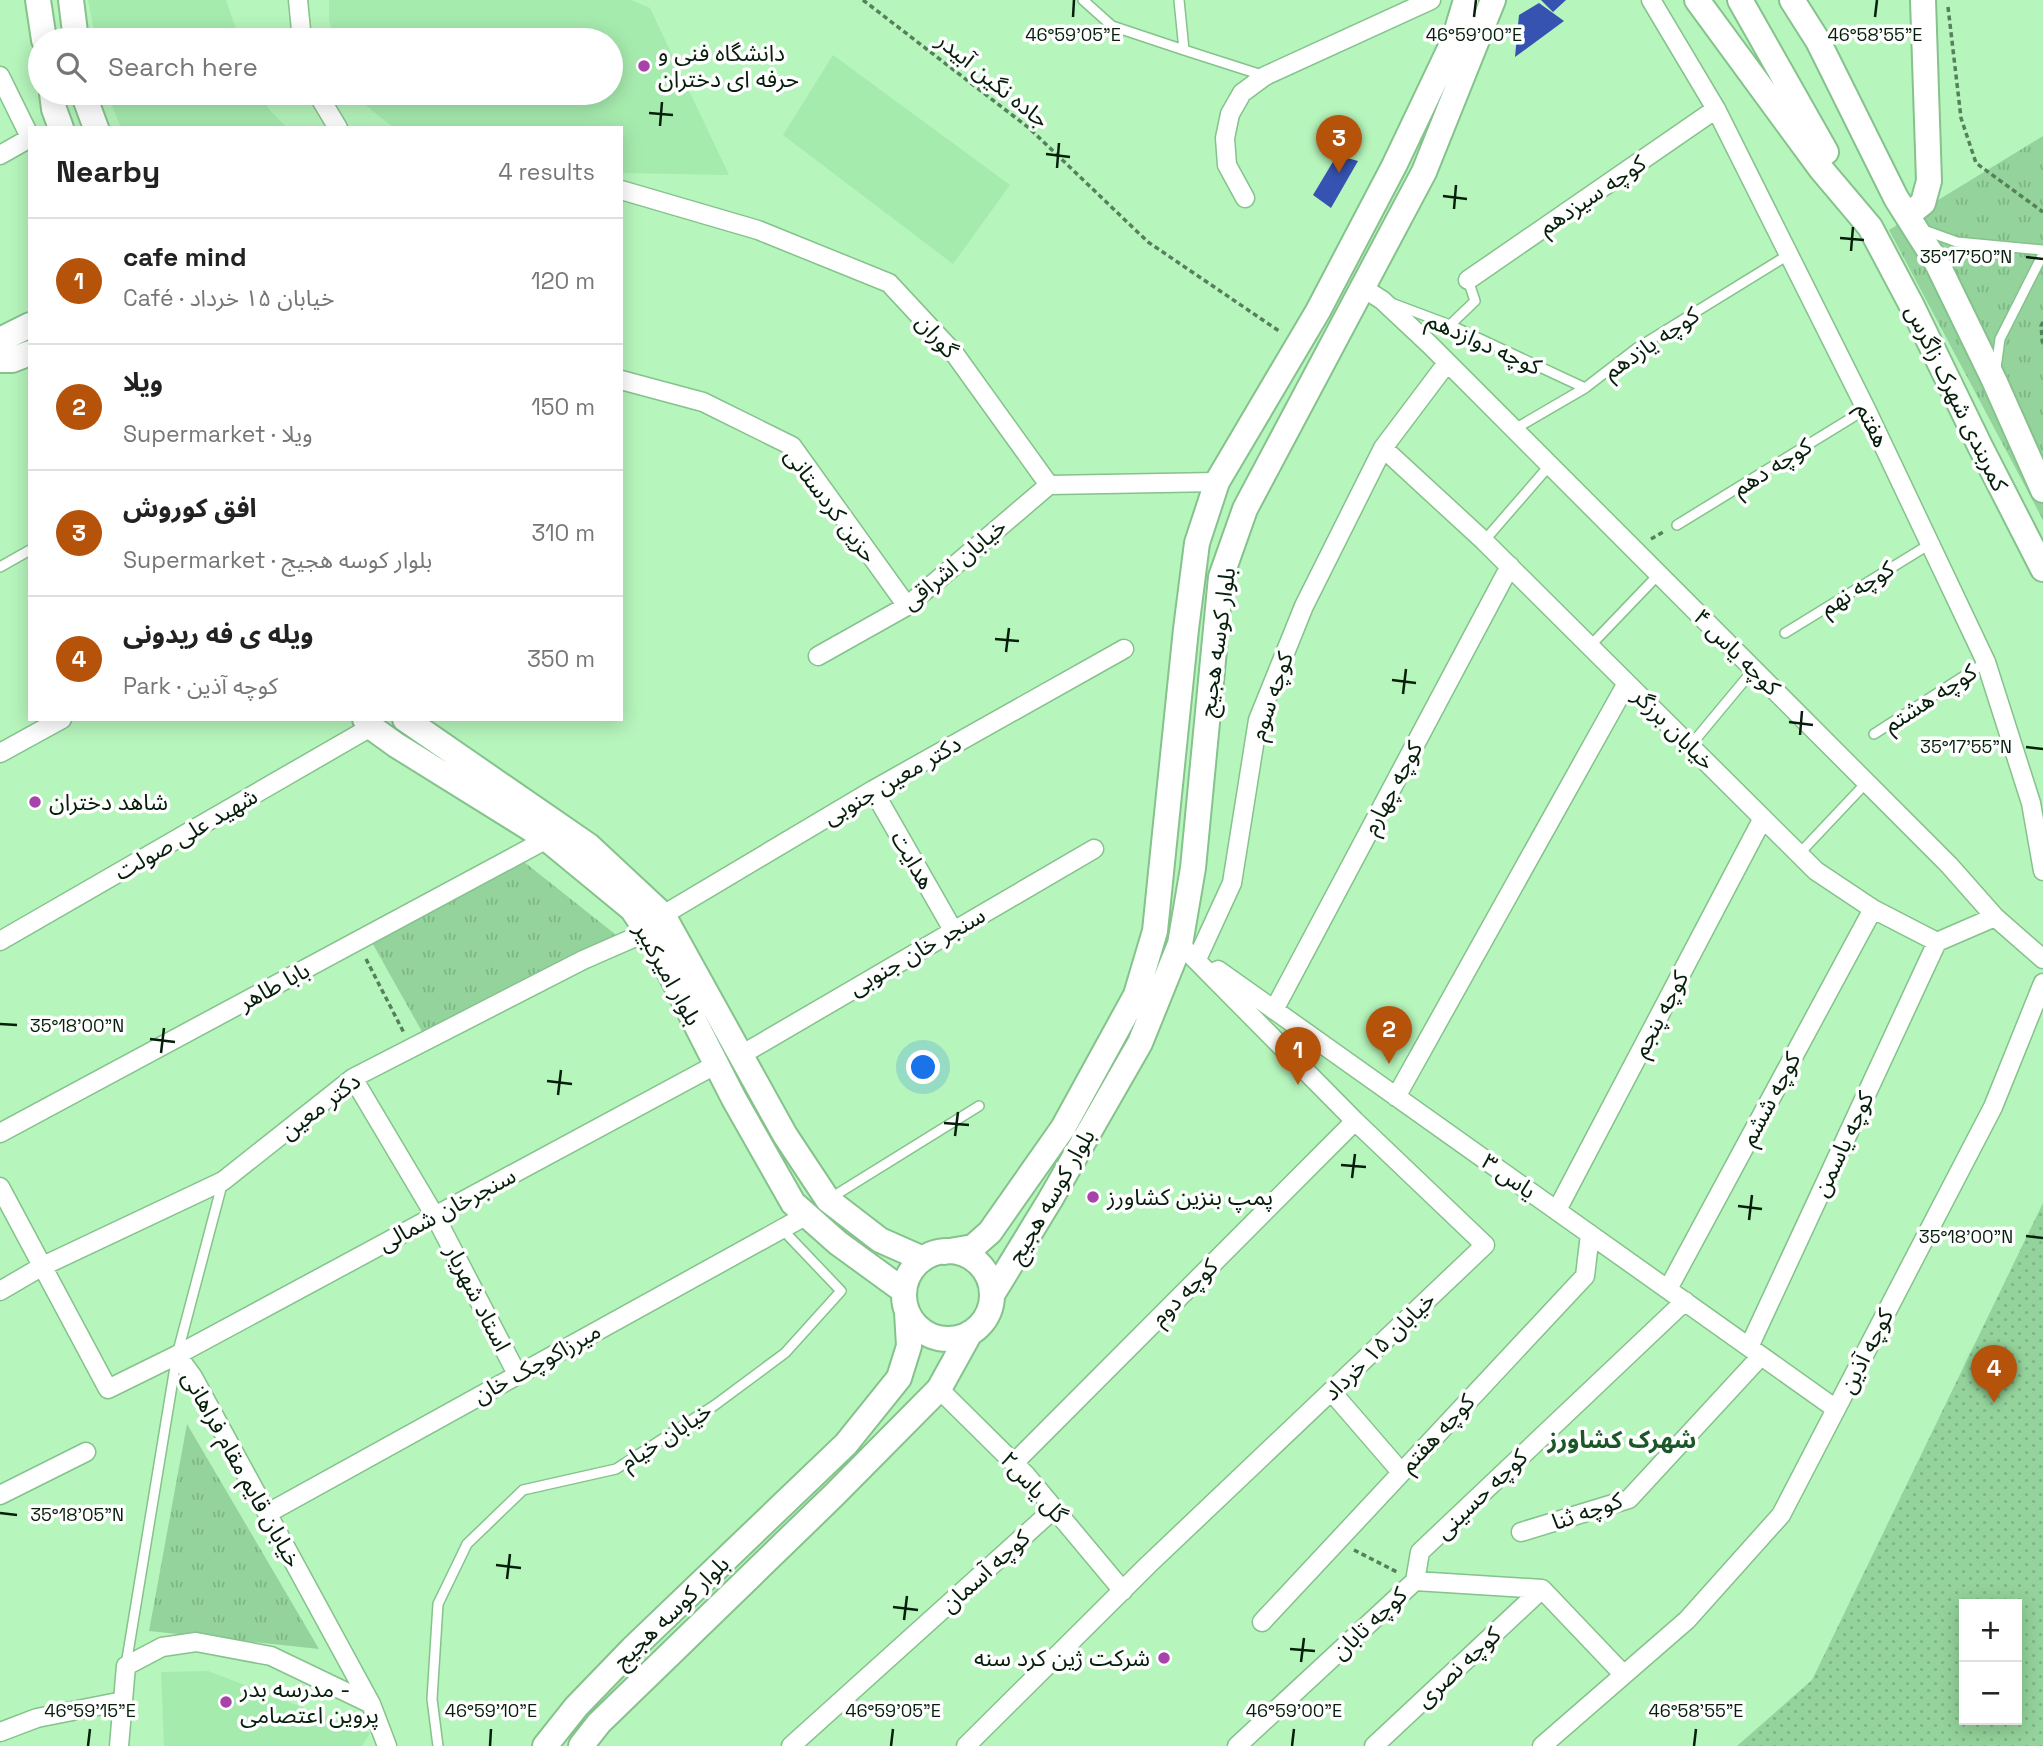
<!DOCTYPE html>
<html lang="en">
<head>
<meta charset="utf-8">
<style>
	:root { --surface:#fff; --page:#f2f2f2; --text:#222; --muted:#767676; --line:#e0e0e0; --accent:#b45309 }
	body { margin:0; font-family:"Space Grotesk","Noto Sans Arabic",sans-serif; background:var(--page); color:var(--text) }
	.controls { position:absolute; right:21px; bottom:21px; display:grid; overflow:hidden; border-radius:0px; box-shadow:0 4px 18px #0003 }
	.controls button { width:63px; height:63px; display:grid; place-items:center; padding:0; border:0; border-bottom:2px solid var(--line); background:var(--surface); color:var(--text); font:35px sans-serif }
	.you { position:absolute; left:924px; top:1068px; width:24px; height:24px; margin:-18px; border:5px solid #fff; border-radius:50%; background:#1a73e8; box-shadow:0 0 0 10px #1a73e833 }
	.badge { display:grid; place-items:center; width:46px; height:46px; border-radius:50%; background:var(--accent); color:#fff; font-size:23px; font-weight:700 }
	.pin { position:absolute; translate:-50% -58px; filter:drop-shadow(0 2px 4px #0008) }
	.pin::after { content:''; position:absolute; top:37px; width:24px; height:21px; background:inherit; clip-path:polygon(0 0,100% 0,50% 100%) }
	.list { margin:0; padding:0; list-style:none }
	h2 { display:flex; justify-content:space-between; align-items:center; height:91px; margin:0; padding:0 28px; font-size:30px }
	h2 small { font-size:23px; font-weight:400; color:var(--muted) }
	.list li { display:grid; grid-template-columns:46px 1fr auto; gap:21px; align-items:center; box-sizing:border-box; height:126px; padding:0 28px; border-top:2px solid var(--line) }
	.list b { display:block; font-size:26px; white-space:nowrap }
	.list p { margin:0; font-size:23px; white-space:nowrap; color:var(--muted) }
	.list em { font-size:23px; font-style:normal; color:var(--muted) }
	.icon { flex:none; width:38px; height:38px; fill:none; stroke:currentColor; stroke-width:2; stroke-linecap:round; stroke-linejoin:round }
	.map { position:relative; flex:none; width:2043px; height:1746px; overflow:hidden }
	.search { position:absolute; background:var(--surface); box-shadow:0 4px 18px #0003; left:28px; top:28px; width:595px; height:77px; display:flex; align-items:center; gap:18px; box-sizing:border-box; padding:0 24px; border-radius:38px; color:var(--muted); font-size:26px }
	.panel { position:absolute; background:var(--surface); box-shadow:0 4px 18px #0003; left:28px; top:126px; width:595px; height:595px; border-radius:0px }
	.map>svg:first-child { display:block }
	.built { fill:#a6ebae }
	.grass { fill:url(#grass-dots); fill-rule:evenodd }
	.park { fill:url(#park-tufts) }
	.building { fill:#3653b2 }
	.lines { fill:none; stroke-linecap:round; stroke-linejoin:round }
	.lane-casing { stroke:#85c28c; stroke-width:12 }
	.street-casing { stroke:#85c28c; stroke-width:21 }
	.secondary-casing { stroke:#85c28c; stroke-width:28 }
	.path { stroke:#55805b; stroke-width:3.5; stroke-dasharray:5 3.5; stroke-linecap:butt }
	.lane { stroke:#fff; stroke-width:9 }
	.street { stroke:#fff; stroke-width:18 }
	.secondary { stroke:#fff; stroke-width:24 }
	.ticks { fill:none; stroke:#061f0b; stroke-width:2.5 }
	.poi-dot { fill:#a844a9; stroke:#fff; stroke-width:2.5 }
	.labels { text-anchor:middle; stroke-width:7; stroke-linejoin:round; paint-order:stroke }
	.poi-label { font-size:23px; fill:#061f0b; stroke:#fff; text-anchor:start }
	.street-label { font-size:23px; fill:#061f0b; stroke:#fff }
	.neighbourhood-label { font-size:24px; font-weight:bold; fill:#1b5728; stroke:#fff }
	.ticks-label { font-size:18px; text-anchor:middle; fill:#061f0b; stroke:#fff; stroke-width:7; stroke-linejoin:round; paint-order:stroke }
</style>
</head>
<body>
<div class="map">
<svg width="2043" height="1746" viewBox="0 0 2043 1746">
	<defs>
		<pattern id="grass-dots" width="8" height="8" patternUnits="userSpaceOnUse" patternTransform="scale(1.75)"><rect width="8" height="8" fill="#94d39b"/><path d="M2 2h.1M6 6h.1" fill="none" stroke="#7eb584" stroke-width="1.8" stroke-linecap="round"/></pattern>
		<pattern id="park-tufts" width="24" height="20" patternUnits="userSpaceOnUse" patternTransform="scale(1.75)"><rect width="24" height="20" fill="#94d39b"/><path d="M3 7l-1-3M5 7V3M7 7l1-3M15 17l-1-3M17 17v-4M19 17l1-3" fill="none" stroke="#7eb584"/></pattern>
	</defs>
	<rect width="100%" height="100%" fill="#b6f5bc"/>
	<path class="built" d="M 88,0 L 226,0 L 240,40 L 96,40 Z
		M 329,0 L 631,0 L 650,8 L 729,175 L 621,173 L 621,128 L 394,128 L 358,99 L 356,93 L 611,93 L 611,40 L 336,40 L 329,21 Z
		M 833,55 L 1010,185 L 953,264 L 783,135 Z
		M 107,93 L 262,93 L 268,108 L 287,128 L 121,128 Z
		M 208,1671 L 370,1733 L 362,1746 L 164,1746 L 161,1672 Z"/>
	<path class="grass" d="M 2043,1203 L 2043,1746 L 1737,1746 L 1812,1680 ZM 1964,1604 L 2017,1604 L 2017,1720 L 1964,1720 Z"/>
	<path class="park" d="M 2043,136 L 2043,520 L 1889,230 Z
		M 514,854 L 620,938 L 425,1037 L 365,930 Z
		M 187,1424 L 319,1649 L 149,1631 Z"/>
	<path class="building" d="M 1541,0 L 1566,0 L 1553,12 Z
		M 1539,3 L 1564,21 L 1515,57 L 1519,15 Z
		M 1337,155 L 1358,161 L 1331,208 L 1313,195 Z"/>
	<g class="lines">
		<g class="lane-casing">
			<path id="lane" d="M 1083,0 L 1112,26 L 1184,50
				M 1179,0 L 1184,50 L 1265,76
				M 1921,229 L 1957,242 L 2043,250
				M 1394,304 L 1450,325 L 1585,388
				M 1450,325 L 1475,301 L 1468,280
				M 1996,368 L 2000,339 L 2043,254
				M 1513,430 L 1585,388 L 1637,348 L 1788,255
				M 1677,525 L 1866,409
				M 1484,541 L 1549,466
				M 0,567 L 30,550
				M 1785,633 L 1930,544
				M 1590,646 L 1659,574
				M 1874,734 L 1986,662
				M 1690,746 L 1754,669
				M 1799,854 L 1866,783
				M 829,1199 L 979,1106
				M 126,1665 L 177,1355 L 223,1181
				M 438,1746 L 432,1699 L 438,1604 L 467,1544 L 523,1490 L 616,1469 L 715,1405 L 785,1353 L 841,1291 L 781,1228"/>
		</g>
		<g class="street-casing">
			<path id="street" d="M 298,0 L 302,40
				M 1651,0 L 1716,109 L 1866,409 L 1986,662 L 2031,803 L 2043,871
				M 0,76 L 30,137
				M 317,93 L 338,128
				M 0,155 L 30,138
				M 621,190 L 758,230 L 889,283 L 954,353 L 1049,485 L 1217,482
				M 1245,198 L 1227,165 L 1225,138 L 1230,114 L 1242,93 L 1265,76 L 1431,0
				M 1468,280 L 1716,109
				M 1363,288 L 1382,300 L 1430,345 L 1949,865 L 1995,917 L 2043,959
				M 621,380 L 703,402 L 792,446 L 907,606
				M 1383,448 L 1484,541 L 1816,871 L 1873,909 L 1937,942 L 1995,917
				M 818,656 L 907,606 L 1049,485
				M 0,753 L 62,719
				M 873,790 L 953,930
				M 663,915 L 873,790 L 1124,649
				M 0,941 L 371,727
				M 1198,957 L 1232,883 L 1258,720 L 1304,606 L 1383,448 L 1447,363
				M 1218,970 L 1836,1409
				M 1274,1010 L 1510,566
				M 741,1055 L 1094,849
				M 353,1078 L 435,1216 L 517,1374
				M 1396,1097 L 1627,683
				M 0,1133 L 547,839
				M 0,1187 L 108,1389 L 177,1355 L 193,1377 L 371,1704 L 387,1746
				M 1557,1210 L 1763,818
				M 1668,1289 L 1873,909
				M 0,1291 L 41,1267 L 223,1181 L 353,1078 L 583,960 L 647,932
				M 1749,1347 L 1937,942
				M 177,1355 L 717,1064
				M 939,1389 L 1026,1475 L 1123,1591
				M 1331,1391 L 1401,1472
				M 1014,1463 L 1355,1121
				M 0,1495 L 86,1452
				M 268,1513 L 807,1215
				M 1521,1532 L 1629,1499 L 1761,1356
				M 1415,1581 L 1420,1552 L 1685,1301
				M 1262,1622 L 1585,1276 L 1590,1234
				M 0,1732 L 37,1718 L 123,1701
				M 119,1746 L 126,1666 L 162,1647 L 196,1642 L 271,1656 L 371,1704
				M 791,1746 L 1054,1509
				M 966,1746 L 1148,1565 L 1485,1245 L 1355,1121 L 1180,944
				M 1237,1746 L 1415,1581 L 1542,1589 L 1623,1674
				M 1374,1746 L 1542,1589
				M 1542,1746 L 1687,1620 L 1781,1515 L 1993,1107 L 2043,983"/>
		</g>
		<g class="secondary-casing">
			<path id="secondary" d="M 38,0 L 44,40
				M 71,0 L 76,40
				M 1697,0 L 1821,169 L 1870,227 L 1912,306 L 1980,446 L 2043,569
				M 1740,0 L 1826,152
				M 1792,0 L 1818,41 L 1896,198 L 1937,263 L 1994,380 L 2043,490
				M 52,93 L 54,109 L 61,128
				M 83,93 L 96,128
				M 1908,215 L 1923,203 L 1929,181 L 1923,0
				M 0,340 L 30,325
				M 0,360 L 12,360 L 30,353
				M 365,719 L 371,727 L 396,745 L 547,839 L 632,909 L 653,940 L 734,1099 L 793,1203 L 838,1243 L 904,1291
				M 405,719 L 589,846 L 663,915 L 785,1135 L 828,1200 L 880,1240 L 923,1259
				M904 1295a44 44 0 1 1 88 0a44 44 0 1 1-88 0Z
				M 944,1252 L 973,1247 L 990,1232 L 1063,1128 L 1136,995 L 1155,931 L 1186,629 L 1197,543 L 1217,482 L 1318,311 L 1394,166 L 1454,40 L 1466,0
				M 992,1295 L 1050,1200 L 1140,1043 L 1180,944 L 1193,868 L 1221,577 L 1245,509 L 1424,172 L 1493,0
				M 545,1746 L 576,1707 L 632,1649 L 846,1444 L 899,1378 L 909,1346 L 907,1312
				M 581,1746 L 599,1723 L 834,1495 L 939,1389 L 970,1333"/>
		</g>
		<path class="path" d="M 863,0 L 1029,128 L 1148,242 L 1279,331
			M 1948,7 L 1961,118 L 1976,163 L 2043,212
			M 2043,322 L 2041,326 L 2043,347
			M 1651,539 L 1665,531
			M 366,959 L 404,1033
			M 1354,1550 L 1397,1572"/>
		<use href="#lane" class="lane"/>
		<use href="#street" class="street"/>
		<use href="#secondary" class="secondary"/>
	</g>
	<path class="ticks" d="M 1073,17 L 1074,0M 1474,17 L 1476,0M 1875,17 L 1877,0M 649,113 L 673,115M 660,126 L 662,102M 1046,154 L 1070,157M 1057,168 L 1059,143M 1443,196 L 1467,199M 1454,209 L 1456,185M 1840,238 L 1864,240M 1851,251 L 1853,227M 2026,257 L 2043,259M 995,639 L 1019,641M 1006,652 L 1009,628M 1392,680 L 1416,683M 1403,694 L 1406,669M 1789,722 L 1813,725M 1800,735 L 1802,711M 2026,747 L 2043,749M 0,1024 L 17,1025M 150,1039 L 175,1042M 161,1053 L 164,1028M 547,1081 L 572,1084M 558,1095 L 561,1070M 944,1123 L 969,1125M 955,1136 L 958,1112M 1341,1165 L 1366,1167M 1352,1178 L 1355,1154M 1738,1206 L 1762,1209M 1749,1220 L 1752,1195M 2026,1236 L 2043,1238M 0,1513 L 17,1515M 496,1565 L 521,1568M 507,1579 L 510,1554M 893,1607 L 918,1610M 904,1620 L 907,1596M 1290,1649 L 1315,1651M 1301,1662 L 1304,1638M 88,1746 L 90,1729M 490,1746 L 491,1729M 891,1746 L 893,1729M 1292,1746 L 1294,1729M 1694,1746 L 1696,1729"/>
	<g class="poi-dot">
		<circle cx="644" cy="66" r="7"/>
		<circle cx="35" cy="802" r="7"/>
		<circle cx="1093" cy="1197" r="7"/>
		<circle cx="1164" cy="1658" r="7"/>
		<circle cx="226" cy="1702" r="7"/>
	</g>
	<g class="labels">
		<g class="poi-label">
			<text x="658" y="61">دانشگاه فنی و<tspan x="658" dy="26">حرفه ای دختران</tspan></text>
			<text x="49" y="810">شاهد دختران</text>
			<text x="1107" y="1205">پمپ بنزین کشاورز</text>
			<text x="1150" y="1666" text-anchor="end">شرکت ژین کرد سنه</text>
			<text x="240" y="1697">مدرسه بدر -<tspan x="240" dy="26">پروین اعتصامی</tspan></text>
		</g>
		<g class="street-label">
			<text transform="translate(993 80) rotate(39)" y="8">جاده نگین آبیدر</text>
			<text transform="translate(1592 195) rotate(-34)" y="8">کوچه سیزدهم</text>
			<text transform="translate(937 336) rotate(48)" y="8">گوران</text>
			<text transform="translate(1484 343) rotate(24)" y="8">کوچه دوازدهم</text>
			<text transform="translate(1651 343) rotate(-34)" y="8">کوچه یازدهم</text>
			<text transform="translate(1957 398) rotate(64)" y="8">کمربندی شهرک زاگرس</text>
			<text transform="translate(1873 425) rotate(64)" y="8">هفتم</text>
			<text transform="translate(1772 467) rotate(-32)" y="8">کوچه دهم</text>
			<text transform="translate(831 505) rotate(53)" y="8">حزین کردستانی</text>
			<text transform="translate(954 564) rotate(-40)" y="8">خیابان اشراقی</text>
			<text transform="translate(1857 588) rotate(-32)" y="8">کوچه نهم</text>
			<text transform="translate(1217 642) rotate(-82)" y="8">بلوار کوسه هجیج</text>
			<text transform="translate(1737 652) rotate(45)" y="8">کوچه یاس ۴</text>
			<text transform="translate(1271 696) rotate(-71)" y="8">کوچه سوم</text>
			<text transform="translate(1930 698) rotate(-33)" y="8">کوچه هشتم</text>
			<text transform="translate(1674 729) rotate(45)" y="8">خیابان برزگر</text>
			<text transform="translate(892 780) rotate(-30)" y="8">دکتر معین جنوبی</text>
			<text transform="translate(1392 788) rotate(-62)" y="8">کوچه چهارم</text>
			<text transform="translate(186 834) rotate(-30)" y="8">شهید علی صولت</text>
			<text transform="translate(913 860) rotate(60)" y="8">هدایت</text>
			<text transform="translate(917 951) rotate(-30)" y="8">سنجر خان جنوبی</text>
			<text transform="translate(668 974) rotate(61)" y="8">بلوار امیرکبیر</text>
			<text transform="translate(274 986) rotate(-28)" y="8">بابا طاهر</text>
			<text transform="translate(1660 1014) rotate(-62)" y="8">کوچه پنجم</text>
			<text transform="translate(1770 1099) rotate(-62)" y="8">کوچه ششم</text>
			<text transform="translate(320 1106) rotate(-37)" y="8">دکتر معین</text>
			<text transform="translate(1843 1144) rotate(-65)" y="8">کوچه یاسمن</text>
			<text transform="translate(1509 1176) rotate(35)" y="8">یاس ۳</text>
			<text transform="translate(1051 1196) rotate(-60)" y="8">بلوار کوسه هجیج</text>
			<text transform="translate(447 1209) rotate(-28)" y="8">سنجرخان شمالی</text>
			<text transform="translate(1184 1292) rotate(-45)" y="8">کوچه دوم</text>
			<text transform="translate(478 1298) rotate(63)" y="8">استاد شهریار</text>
			<text transform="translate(1379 1346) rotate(-44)" y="8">خیابان ۱۵ خرداد</text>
			<text transform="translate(1866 1351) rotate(-63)" y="8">کوچه آذین</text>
			<text transform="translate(537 1363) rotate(-29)" y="8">میرزاکوچک خان</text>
			<text transform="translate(1437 1433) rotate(-47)" y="8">کوچه هفتم</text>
			<text transform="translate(666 1436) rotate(-33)" y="8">خیابان خیام</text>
			<text transform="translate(242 1469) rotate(61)" y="8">خیابان قایم مقام فراهانی</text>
			<text transform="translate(1034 1487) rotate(48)" y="8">گل یاس۲</text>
			<text transform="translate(1481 1494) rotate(-44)" y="8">کوچه حسینی</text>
			<text transform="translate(1587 1511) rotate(-19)" y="8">کوچه ثنا</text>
			<text transform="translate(985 1571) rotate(-42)" y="8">کوچه آسمان</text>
			<text transform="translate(671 1612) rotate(-44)" y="8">بلوار کوسه هجیج</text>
			<text transform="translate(1369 1623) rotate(-43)" y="8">کوچه تابان</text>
			<text transform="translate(1458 1667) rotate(-43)" y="8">کوچه نصری</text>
		</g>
		<g class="neighbourhood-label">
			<text x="1622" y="1448">شهرک کشاورز</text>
		</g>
	</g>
	<g class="ticks-label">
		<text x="1073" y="41">46°59'05"E</text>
		<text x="1474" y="41">46°59'00"E</text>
		<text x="1875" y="41">46°58'55"E</text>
		<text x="1966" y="263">35°17'50"N</text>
		<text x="1966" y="753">35°17'55"N</text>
		<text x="77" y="1032">35°18'00"N</text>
		<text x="1966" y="1243">35°18'00"N</text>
		<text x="77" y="1521">35°18'05"N</text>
		<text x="90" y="1717">46°59'15"E</text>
		<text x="491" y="1717">46°59'10"E</text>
		<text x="893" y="1717">46°59'05"E</text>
		<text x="1294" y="1717">46°59'00"E</text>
		<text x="1696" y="1717">46°58'55"E</text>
	</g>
</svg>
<div class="controls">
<button>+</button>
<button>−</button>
</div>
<div class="you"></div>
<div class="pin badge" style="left:1298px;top:1085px">1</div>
<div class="pin badge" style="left:1389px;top:1064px">2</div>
<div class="pin badge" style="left:1339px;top:173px">3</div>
<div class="pin badge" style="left:1994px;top:1403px">4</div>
<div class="search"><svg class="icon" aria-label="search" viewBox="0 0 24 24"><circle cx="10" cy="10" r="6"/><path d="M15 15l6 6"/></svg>Search here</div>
<section class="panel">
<h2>Nearby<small>4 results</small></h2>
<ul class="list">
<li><span class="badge">1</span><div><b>cafe mind</b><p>Café · خیابان ۱۵ خرداد</p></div><em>120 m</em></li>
<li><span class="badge">2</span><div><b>ویلا</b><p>Supermarket · ویلا</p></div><em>150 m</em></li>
<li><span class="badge">3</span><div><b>افق کوروش</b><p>Supermarket · بلوار کوسه هجیج</p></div><em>310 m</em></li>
<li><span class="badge">4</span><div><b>ویله ی فه ریدونی</b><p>Park · کوچه آذین</p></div><em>350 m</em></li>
</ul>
</section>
</div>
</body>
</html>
